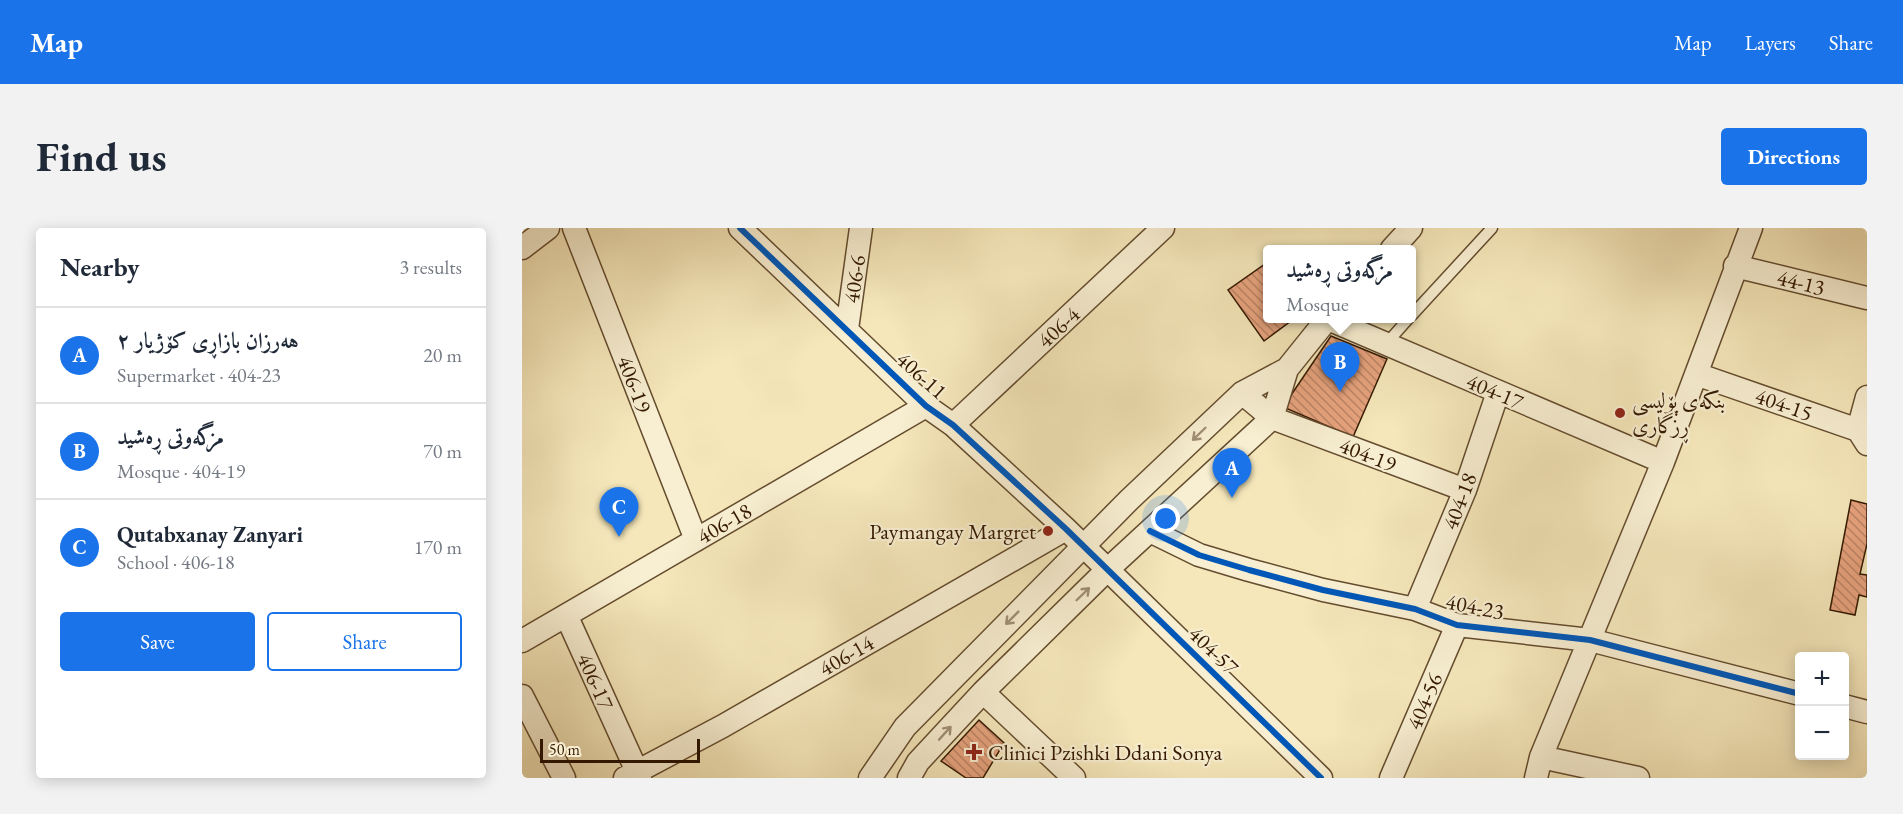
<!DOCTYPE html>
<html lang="en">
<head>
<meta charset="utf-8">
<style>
	:root { --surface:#fff; --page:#f2f2f3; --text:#1f2937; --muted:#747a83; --line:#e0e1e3; --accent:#1a73e8 }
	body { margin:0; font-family:"EB Garamond",Amiri,serif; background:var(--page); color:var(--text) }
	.controls { position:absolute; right:18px; bottom:18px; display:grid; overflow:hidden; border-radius:6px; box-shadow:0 3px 15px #0003 }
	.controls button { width:54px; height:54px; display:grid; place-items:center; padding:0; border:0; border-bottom:2px solid var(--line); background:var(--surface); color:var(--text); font:30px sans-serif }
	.scale { position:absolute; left:18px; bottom:15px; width:160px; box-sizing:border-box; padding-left:6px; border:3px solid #341900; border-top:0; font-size:16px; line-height:21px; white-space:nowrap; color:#341900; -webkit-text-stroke:4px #f8efd2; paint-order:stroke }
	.you { position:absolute; left:644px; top:291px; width:21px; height:21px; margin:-15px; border:4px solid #fff; border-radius:50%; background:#1a73e8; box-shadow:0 0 0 9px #1a73e833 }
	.badge { display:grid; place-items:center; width:39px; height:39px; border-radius:50%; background:var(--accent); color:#fff; font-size:20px; font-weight:700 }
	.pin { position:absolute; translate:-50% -50px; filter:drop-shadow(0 2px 3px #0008) }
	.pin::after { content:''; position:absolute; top:32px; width:21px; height:18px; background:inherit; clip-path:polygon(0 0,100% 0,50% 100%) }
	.popup { position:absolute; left:741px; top:17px; width:153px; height:78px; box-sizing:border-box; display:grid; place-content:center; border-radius:6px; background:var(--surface); filter:drop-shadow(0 2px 4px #0005); font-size:20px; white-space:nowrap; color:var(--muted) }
	.popup b { font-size:22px; color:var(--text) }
	.popup::after { content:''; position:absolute; left:50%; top:100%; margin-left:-12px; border:12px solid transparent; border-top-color:var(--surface) }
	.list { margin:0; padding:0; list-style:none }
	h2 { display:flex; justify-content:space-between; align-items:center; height:78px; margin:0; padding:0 24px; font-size:26px }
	h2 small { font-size:20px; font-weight:400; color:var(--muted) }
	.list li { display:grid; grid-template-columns:39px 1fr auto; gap:18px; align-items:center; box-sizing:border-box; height:96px; padding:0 24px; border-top:2px solid var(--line) }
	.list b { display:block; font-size:22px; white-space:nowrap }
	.list p { margin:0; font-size:20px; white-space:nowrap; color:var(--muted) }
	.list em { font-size:20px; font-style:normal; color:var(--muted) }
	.actions { display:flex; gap:12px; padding:18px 24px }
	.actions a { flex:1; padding:14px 0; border:2px solid var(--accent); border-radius:6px; text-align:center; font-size:21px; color:var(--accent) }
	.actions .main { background:var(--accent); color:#fff }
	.map { position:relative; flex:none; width:1345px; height:550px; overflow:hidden; border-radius:6px }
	header { display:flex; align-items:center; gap:36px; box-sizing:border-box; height:84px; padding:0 30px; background:var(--accent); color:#fff }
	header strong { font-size:28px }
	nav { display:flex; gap:33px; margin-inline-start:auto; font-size:21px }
	.intro { display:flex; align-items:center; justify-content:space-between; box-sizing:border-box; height:144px; padding:0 36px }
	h1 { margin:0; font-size:42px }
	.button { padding:15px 27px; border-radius:6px; background:var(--accent); color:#fff; font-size:21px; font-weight:700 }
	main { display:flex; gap:36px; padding:0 36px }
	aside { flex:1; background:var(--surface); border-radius:6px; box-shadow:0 3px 15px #0003 }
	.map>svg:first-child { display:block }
	.building { fill:url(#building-back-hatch); stroke:#341900; stroke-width:1.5 }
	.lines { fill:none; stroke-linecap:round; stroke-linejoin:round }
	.service-casing { stroke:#644c2e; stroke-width:13 }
	.minor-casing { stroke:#644c2e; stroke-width:25 }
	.service { stroke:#f8efd2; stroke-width:10 }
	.minor { stroke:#f8efd2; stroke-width:22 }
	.cycleway-casing { stroke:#f8efd2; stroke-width:10 }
	.cycleway { stroke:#0057b8; stroke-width:6 }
	.oneway { stroke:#a08f74 }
	.poi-dot { fill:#8f2418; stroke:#f8efd2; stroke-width:2 }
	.labels { text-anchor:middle; stroke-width:4.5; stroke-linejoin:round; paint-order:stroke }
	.street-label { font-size:22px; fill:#341900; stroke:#f8efd2 }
	.poi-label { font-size:22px; fill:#341900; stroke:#f8efd2; text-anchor:start }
</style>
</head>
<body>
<header>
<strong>Map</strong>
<nav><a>Map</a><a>Layers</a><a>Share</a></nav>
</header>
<div class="intro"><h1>Find us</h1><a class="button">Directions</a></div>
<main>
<aside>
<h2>Nearby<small>3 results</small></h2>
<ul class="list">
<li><span class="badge">A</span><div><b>هەرزان بازاڕی کۆژیار ٢</b><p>Supermarket · 404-23</p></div><em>20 m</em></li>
<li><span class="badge">B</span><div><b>مزگەوتی ڕەشید</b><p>Mosque · 404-19</p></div><em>70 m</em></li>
<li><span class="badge">C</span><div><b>Qutabxanay Zanyari</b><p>School · 406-18</p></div><em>170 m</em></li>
</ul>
<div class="actions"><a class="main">Save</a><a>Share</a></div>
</aside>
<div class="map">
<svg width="1345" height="550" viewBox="0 0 1345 550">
	<defs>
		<pattern id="building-back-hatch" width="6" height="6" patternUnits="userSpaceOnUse" patternTransform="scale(1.5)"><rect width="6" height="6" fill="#e7a37e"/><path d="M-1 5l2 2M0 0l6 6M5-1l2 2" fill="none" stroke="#bc8465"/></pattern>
	</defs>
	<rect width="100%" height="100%" fill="#f5e7ba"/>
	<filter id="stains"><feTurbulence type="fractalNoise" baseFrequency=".00333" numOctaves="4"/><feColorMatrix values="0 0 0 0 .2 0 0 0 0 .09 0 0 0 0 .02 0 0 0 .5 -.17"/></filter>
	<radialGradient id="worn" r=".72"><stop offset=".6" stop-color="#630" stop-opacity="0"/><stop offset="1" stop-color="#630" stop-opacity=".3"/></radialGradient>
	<path class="building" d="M 746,34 L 746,90 L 773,90 L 742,113 L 706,62 Z
		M 809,108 L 865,131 L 831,209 L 761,179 Z
		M 1329,272 L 1345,276 L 1345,316 L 1338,346 L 1345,347 L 1345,369 L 1337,367 L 1333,387 L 1308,382 Z
		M 457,492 L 482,515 L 461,550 L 444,550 L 419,533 Z"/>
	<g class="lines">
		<g class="service-casing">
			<path id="service" d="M 890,87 L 970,0
				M 864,116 L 887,90"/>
		</g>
		<g class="minor-casing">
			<path id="minor" d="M 52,0 L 174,312
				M 218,0 L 404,178 L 431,197 L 544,301 L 799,550
				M 0,20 L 26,0
				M 870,21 L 889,0
				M 1213,38 L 1345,70
				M 806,91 L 1141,234
				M 325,101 L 339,0
				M 1174,146 L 1336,202 L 1345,216
				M 720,165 L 750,190 L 943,262
				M 431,197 L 641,0
				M 1336,202 L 1345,169
				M 628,303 L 677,327 L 727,342 L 801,362 L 893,381 L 935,397 L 1068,412 L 1278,466
				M 893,381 L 943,262 L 976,164
				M 45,389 L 118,550
				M 0,413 L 404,178
				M 461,464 L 552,550
				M 0,468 L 42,550
				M 1322,478 L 1345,484
				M 1019,529 L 1116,550
				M 103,550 L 201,498 L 544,301
				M 348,550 L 383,499 L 607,272 L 720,165 L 765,141
				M 387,550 L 396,534 L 461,464 L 584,343 L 750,190 L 765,141 L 806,90
				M 869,550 L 935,397
				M 1014,550 L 1019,529 L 1141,234 L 1229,0"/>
		</g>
		<use href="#service" class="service"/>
		<use href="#minor" class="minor"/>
		<g class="cycleway-casing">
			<path id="cycleway" d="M 218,0 L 404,178 L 431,197 L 544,301 L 799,550
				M 628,303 L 677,327 L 727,342 L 801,362 L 893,381 L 935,397 L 1068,412 L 1278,466"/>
		</g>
		<use href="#cycleway" class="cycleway"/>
	</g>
	<defs><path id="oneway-shaft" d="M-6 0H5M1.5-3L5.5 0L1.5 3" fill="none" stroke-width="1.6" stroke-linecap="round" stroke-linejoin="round" transform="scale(1.5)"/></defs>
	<g class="oneway">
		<use href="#oneway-shaft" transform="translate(677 206) rotate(136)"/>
		<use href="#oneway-shaft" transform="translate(561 366) rotate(-44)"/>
		<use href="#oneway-shaft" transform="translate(490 390) rotate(135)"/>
		<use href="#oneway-shaft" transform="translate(423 505) rotate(-48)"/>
	</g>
	<g class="poi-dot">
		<circle cx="1098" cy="185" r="6"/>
		<circle cx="526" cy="303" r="6"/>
		<path d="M449 515h6v6h6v6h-6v6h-6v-6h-6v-6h6z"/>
	</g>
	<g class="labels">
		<g class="street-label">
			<text transform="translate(332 51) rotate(-82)" y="8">406-6</text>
			<text transform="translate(1279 54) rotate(14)" y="8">44-13</text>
			<text transform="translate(536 99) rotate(-43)" y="8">406-4</text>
			<text transform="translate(400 147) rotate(42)" y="8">406-11</text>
			<text transform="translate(113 156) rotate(69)" y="8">406-19</text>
			<text transform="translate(973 163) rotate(23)" y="8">404-17</text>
			<text transform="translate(1262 176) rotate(19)" y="8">404-15</text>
			<text transform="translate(846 226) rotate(21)" y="8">404-19</text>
			<text transform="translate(937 273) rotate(-69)" y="8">404-18</text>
			<text transform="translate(202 295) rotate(-30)" y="8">406-18</text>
			<text transform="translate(953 378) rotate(11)" y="8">404-23</text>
			<text transform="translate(692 422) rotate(44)" y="8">404-57</text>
			<text transform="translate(324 427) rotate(-30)" y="8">406-14</text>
			<text transform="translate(74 453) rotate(66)" y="8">406-17</text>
			<text transform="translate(902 473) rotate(-67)" y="8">404-56</text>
		</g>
		<g class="poi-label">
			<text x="1110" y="180">بنکەی پۆلیسی<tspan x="1110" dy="25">ڕزگاری</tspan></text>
			<text x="514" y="311" text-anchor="end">Paymangay Margret</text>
			<text x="466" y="532">Clinici Pzishki Ddani Sonya</text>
		</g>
	</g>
	<rect width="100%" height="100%" filter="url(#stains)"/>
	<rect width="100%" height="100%" fill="url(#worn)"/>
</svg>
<div class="controls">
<button>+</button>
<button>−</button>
</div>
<div class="scale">50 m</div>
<div class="you"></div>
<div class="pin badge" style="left:710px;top:270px">A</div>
<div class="pin badge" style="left:818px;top:164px">B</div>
<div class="popup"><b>مزگەوتی ڕەشید</b>Mosque</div>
<div class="pin badge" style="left:97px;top:309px">C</div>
</div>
</main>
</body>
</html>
